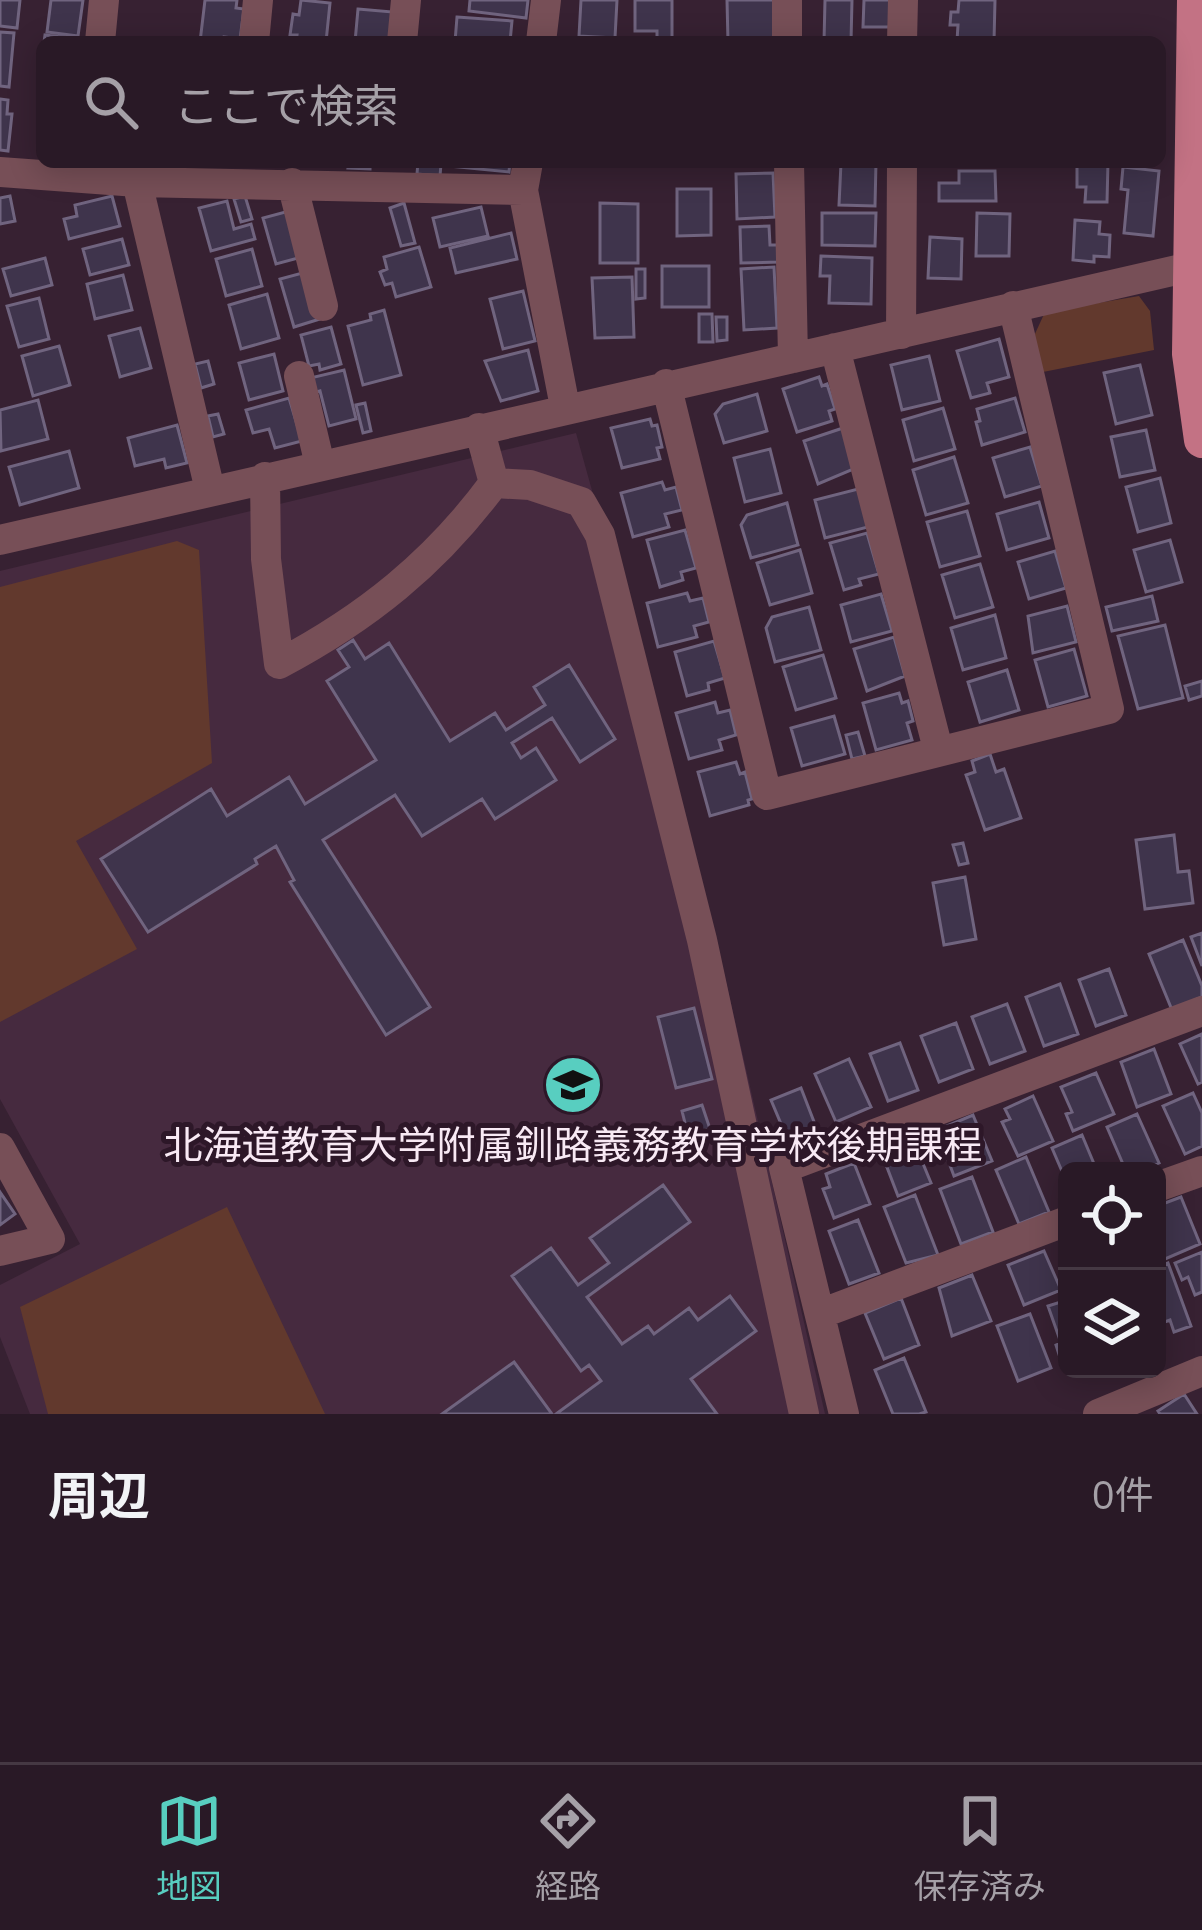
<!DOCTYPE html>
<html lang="ja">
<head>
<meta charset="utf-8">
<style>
	:root { --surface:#291926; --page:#352632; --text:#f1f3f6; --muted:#a5a0a7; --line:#453843; --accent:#58cec0 }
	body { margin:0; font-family:"IBM Plex Sans","Noto Sans JP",sans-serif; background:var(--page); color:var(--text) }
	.controls { position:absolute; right:36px; bottom:36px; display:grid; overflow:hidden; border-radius:18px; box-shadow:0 6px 30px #0003 }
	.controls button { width:108px; height:108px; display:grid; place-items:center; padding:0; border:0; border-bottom:3px solid var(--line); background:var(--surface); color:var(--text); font:60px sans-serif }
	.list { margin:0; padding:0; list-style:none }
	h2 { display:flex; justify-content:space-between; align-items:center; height:156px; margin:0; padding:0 48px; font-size:51px }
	h2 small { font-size:39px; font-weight:400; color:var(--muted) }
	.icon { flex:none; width:66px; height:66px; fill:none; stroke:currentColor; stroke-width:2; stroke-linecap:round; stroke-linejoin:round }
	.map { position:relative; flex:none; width:1202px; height:1414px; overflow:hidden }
	.search { position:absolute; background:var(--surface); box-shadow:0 6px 30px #0003; left:36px; right:36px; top:36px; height:132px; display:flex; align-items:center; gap:30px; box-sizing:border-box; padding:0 42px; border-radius:18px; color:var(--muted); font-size:45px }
	.sheet { height:348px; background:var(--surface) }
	nav { display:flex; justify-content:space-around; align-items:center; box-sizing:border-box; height:168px; border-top:3px solid var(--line); background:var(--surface); font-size:33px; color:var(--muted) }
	nav a { display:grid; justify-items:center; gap:6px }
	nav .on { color:var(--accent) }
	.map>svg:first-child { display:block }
	.built { fill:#462a3f }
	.green { fill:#62392d }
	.building { fill:#3f344c; stroke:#70647f; stroke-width:3 }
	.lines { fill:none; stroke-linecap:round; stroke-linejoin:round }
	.minor { stroke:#774f57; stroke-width:30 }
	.major { stroke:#c37284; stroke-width:36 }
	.labels { text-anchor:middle; stroke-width:10; stroke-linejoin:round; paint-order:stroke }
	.poi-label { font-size:39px; fill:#f8e9f4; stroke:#2d1728 }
</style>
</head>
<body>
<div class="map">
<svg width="1202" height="1414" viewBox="0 0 1202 1414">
	<rect width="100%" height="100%" fill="#372132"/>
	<path class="built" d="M 576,433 L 713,925 L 825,1414 L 30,1414 L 0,1337 L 0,1285 L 80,1244 L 0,1099 L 0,571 Z"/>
	<path class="green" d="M 1139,296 L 1150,311 L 1154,350 L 1043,372 L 1034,336 L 1045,312 Z
		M 177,541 L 199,550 L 212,763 L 76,841 L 137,949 L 0,1022 L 0,587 Z
		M 227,1207 L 325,1414 L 48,1414 L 20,1307 Z"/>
	<path class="building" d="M 0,0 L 20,0 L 17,28 L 0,26 Z
		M 51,0 L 83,0 L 78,36 L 47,32 Z
		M 205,0 L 237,0 L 236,8 L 244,9 L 240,39 L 224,37 L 223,42 L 200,42 Z
		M 301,0 L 330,3 L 326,42 L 296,42 L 297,35 L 290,35 L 293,14 L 299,15 Z
		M 470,0 L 528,0 L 526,18 L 469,11 Z
		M 581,0 L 617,0 L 615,38 L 579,36 Z
		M 635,0 L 672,0 L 672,42 L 657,42 L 657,31 L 635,31 Z
		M 727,0 L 775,0 L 776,42 L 728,42 Z
		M 825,0 L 852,0 L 851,42 L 824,42 Z
		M 864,0 L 895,0 L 894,27 L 863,27 Z
		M 959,0 L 995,0 L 994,42 L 957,41 L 958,25 L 950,25 L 951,12 L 958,12 Z
		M 358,9 L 393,12 L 390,42 L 355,42 Z
		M 457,17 L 512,21 L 510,42 L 455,42 Z
		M 0,32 L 14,33 L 9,87 L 0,86 Z
		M 45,35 L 78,39 L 77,42 L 44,42 Z
		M 0,99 L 8,100 L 7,114 L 12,114 L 8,151 L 0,150 Z
		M 349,162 L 370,162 L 370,169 L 348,168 Z
		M 418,162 L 441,164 L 440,176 L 417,174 Z
		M 449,162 L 510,162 L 509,172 L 448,166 Z
		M 830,162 L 876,162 L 875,206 L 839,205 L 841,163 Z
		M 1077,162 L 1108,162 L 1107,202 L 1085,202 L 1086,187 L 1077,187 Z
		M 1123,167 L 1159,171 L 1153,236 L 1124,233 L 1128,190 L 1121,189 Z
		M 959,171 L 995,171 L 996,201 L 939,201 L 939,183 L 959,183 Z
		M 773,173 L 775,217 L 737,219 L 736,174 Z
		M 677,189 L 711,189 L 711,235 L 677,236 Z
		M 10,196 L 15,221 L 0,224 L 0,198 Z
		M 112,196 L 120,226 L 69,239 L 64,219 L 77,216 L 75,205 Z
		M 245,196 L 252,219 L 241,222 L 234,199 Z
		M 227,201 L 234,229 L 251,224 L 255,239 L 211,251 L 199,208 Z
		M 404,203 L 415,243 L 401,246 L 390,208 Z
		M 600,203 L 638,204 L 638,263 L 600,263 Z
		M 481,207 L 488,236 L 440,247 L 433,218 Z
		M 289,211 L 302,257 L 276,264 L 263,218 Z
		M 822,213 L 876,213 L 875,246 L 822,245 Z
		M 977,213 L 1010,214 L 1009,256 L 976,256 Z
		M 1075,220 L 1100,222 L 1099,234 L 1110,235 L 1109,257 L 1094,256 L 1094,262 L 1073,260 Z
		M 769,226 L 770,245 L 779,245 L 779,262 L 741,263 L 740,227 Z
		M 511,233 L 517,259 L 456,273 L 450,248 Z
		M 930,237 L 962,239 L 961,279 L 928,278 Z
		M 122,239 L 129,265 L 90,275 L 83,249 Z
		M 419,247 L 431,287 L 396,297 L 392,283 L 385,285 L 380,272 L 387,269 L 384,257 Z
		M 252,249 L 262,286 L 226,296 L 216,259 Z
		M 821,256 L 872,258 L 871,304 L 829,303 L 830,276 L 820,276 Z
		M 45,258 L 52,285 L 11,296 L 3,269 Z
		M 662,266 L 709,266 L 709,307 L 662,307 Z
		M 774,267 L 777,328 L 744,330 L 741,269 Z
		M 636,269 L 645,269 L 645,298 L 636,299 Z
		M 306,272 L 320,319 L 294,327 L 280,279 Z
		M 123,275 L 132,310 L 95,319 L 87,284 Z
		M 632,277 L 634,337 L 595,338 L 592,278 Z
		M 523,291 L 535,341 L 503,349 L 490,299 Z
		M 267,294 L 279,338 L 241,349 L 229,305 Z
		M 39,298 L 49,339 L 19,347 L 7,306 Z
		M 384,310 L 401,375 L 363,385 L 348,326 L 371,320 L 370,314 Z
		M 699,314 L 712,314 L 713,342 L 699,342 Z
		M 716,317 L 727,317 L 727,340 L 717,341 Z
		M 331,327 L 341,364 L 320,370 L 319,364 L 309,366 L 301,335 Z
		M 140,328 L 151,368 L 120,377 L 109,336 Z
		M 999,339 L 1009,377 L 987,383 L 990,393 L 971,398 L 957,351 Z
		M 59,346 L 70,385 L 33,396 L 22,356 Z
		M 528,350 L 538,391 L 501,401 L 485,361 Z
		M 274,354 L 283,391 L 249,400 L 239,363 Z
		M 929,356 L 940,401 L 902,410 L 891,365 Z
		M 208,361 L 214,384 L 201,388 L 195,364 Z
		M 1140,365 L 1152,415 L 1116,424 L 1104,373 Z
		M 344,370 L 356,419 L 329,426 L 320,391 L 310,394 L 306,379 Z
		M 819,377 L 822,386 L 827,384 L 835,409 L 829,411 L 832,421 L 797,432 L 783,389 Z
		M 757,394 L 767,431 L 724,443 L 715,414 L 723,404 Z
		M 289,398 L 302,441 L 275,448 L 269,429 L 253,433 L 246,410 Z
		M 1015,398 L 1025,432 L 982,445 L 976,422 L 980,421 L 977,409 Z
		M 38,400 L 48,439 L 1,451 L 0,410 Z
		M 365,403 L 371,431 L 363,433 L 356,405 Z
		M 943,408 L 955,449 L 914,461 L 903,420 Z
		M 218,414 L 224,434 L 213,437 L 208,416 Z
		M 650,419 L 652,426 L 657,425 L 662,447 L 657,448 L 660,459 L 622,468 L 611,428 Z
		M 177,425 L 187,463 L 166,468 L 164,459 L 135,466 L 128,438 Z
		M 843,428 L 856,468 L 818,484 L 804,441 Z
		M 1146,430 L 1155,470 L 1120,477 L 1111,437 Z
		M 1030,447 L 1042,486 L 1005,497 L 993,458 Z
		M 770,449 L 781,493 L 745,502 L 734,458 Z
		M 69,451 L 79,488 L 20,505 L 9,467 Z
		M 954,457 L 968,503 L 926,515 L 913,470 Z
		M 1160,478 L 1171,523 L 1138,532 L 1126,487 Z
		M 662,482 L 665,490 L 676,487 L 682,510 L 665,514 L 669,527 L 633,537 L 621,493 Z
		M 858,489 L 868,527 L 825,538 L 815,500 Z
		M 1039,502 L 1049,538 L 1007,550 L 997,514 Z
		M 787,503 L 798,545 L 751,558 L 741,525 L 747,515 Z
		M 967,511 L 980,556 L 940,567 L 927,522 Z
		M 685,530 L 696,568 L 681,572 L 683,580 L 660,587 L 647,540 Z
		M 867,533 L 879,574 L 859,579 L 861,585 L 844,590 L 830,543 Z
		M 1170,540 L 1182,582 L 1146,592 L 1134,550 Z
		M 800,550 L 812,593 L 770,605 L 757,563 Z
		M 1055,551 L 1066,588 L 1029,599 L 1018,562 Z
		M 980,564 L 993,607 L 955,618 L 942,575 Z
		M 687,593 L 690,601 L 703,598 L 709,622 L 694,626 L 697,637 L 658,647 L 647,603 Z
		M 881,594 L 892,631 L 851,642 L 841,605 Z
		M 1152,596 L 1158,621 L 1112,631 L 1106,607 Z
		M 1067,606 L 1076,642 L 1033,653 L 1028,616 Z
		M 809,607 L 821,650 L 775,662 L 766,628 L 772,617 Z
		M 995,615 L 1006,658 L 963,670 L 951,628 Z
		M 1165,625 L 1183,698 L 1138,709 L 1118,636 Z
		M 894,637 L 905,676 L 867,691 L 854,649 Z
		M 353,640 L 365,659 L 389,643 L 450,741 L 495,713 L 506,730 L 545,705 L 534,687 L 569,665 L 615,739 L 580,762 L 552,718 L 512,743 L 521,758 L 536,748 L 556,780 L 495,819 L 482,799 L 422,836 L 395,795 L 323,840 L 430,1007 L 386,1035 L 290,882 L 294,880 L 276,846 L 255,859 L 257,864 L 148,932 L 101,859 L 211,789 L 227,816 L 289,777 L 305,804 L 376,760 L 327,681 L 349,667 L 338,650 Z
		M 714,641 L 725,678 L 708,683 L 709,690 L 687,696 L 675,652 Z
		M 1074,649 L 1087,696 L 1048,707 L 1035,660 Z
		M 823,655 L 836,698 L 796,710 L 783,667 Z
		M 1007,670 L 1019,710 L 980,722 L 968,682 Z
		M 1202,681 L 1202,696 L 1189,700 L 1185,686 Z
		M 899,693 L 902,703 L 908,701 L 913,721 L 907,723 L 912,740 L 876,750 L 863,703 Z
		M 715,702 L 718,713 L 730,710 L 736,735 L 719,740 L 722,750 L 689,759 L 676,713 Z
		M 834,716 L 845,754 L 802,766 L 791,728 Z
		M 858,732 L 865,756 L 852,759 L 846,735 Z
		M 990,754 L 996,772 L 1004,769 L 1021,818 L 985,830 L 966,775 L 975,772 L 972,761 Z
		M 736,762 L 740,774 L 745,772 L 752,799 L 748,800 L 749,805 L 710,816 L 698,772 Z
		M 1174,835 L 1178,872 L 1189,871 L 1193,903 L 1145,909 L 1136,840 Z
		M 963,843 L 968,863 L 959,865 L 953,845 Z
		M 965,877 L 976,939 L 944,945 L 933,883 Z
		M 1202,933 L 1202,966 L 1191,937 Z
		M 1183,940 L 1202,986 L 1202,997 L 1172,1010 L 1149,954 Z
		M 1109,969 L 1126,1015 L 1096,1026 L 1079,980 Z
		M 1060,984 L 1078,1034 L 1044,1046 L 1026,997 Z
		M 1007,1004 L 1025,1051 L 990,1064 L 972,1017 Z
		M 694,1008 L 712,1079 L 676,1088 L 658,1017 Z
		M 956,1023 L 973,1069 L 939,1082 L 921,1036 Z
		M 1202,1034 L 1202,1082 L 1198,1084 L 1180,1044 Z
		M 900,1043 L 918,1090 L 888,1101 L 870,1054 Z
		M 1154,1049 L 1171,1094 L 1137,1107 L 1121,1062 Z
		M 849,1059 L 871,1107 L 836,1122 L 815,1074 Z
		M 1096,1073 L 1114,1114 L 1073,1131 L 1066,1114 L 1072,1112 L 1061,1087 Z
		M 801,1088 L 816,1127 L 787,1138 L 771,1100 Z
		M 1193,1093 L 1202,1113 L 1202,1146 L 1185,1154 L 1163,1106 Z
		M 1033,1096 L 1053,1141 L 1018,1156 L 1002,1122 L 1010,1119 L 1005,1109 Z
		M 702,1105 L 710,1129 L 688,1135 L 682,1111 Z
		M 1137,1114 L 1159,1163 L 1139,1171 L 1126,1171 L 1107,1127 Z
		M 973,1115 L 992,1161 L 954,1176 L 948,1160 L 954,1158 L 942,1128 Z
		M 1082,1135 L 1097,1171 L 1067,1171 L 1067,1183 L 1052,1148 Z
		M 912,1137 L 931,1183 L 898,1196 L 880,1149 Z
		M 1026,1157 L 1049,1212 L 1019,1224 L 996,1170 Z
		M 854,1163 L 870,1204 L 834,1218 L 823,1189 L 830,1187 L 826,1174 Z
		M 972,1177 L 993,1232 L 961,1244 L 940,1189 Z
		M 663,1185 L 690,1222 L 587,1297 L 622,1344 L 648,1326 L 654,1334 L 689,1308 L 698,1320 L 730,1296 L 756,1331 L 691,1379 L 717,1414 L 556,1414 L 601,1381 L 589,1365 L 581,1371 L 512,1276 L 551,1248 L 578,1285 L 609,1263 L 590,1238 Z
		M 0,1192 L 15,1214 L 0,1225 Z
		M 915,1195 L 938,1255 L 906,1263 L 884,1207 Z
		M 1181,1197 L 1200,1244 L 1165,1259 L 1157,1241 L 1161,1240 L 1157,1224 L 1161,1223 L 1157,1206 Z
		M 858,1220 L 879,1273 L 849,1284 L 829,1231 Z
		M 1044,1251 L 1061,1290 L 1024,1305 L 1008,1265 Z
		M 1202,1252 L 1202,1292 L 1195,1295 L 1188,1277 L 1182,1280 L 1175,1263 Z
		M 1168,1263 L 1191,1326 L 1174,1332 L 1170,1320 L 1162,1323 L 1157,1310 L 1157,1267 Z
		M 972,1275 L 991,1321 L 952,1336 L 939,1288 Z
		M 901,1298 L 919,1345 L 884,1359 L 865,1313 Z
		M 1067,1300 L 1067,1366 L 1063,1367 L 1056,1345 L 1061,1343 L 1048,1306 Z
		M 1030,1314 L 1051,1368 L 1018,1381 L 997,1326 Z
		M 904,1358 L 926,1412 L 919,1414 L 893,1414 L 875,1370 Z
		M 514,1362 L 552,1414 L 442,1414 Z
		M 1184,1394 L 1197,1414 L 1160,1414 L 1158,1411 Z"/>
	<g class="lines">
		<path class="minor" d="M 787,0 L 787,42
			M 100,42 L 104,0
			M 254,42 L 258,0
			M 402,42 L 406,0
			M 541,42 L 546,0
			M 902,42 L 903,0
			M 528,162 L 523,190 L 565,407
			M 789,162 L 793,358
			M 0,172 L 137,182 L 523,190
			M 137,182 L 210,490
			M 292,183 L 323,306
			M 901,334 L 902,162
			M 835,348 L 938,749
			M 299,376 L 320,465
			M 666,384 L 767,795 L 1109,709 L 1013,306
			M 479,428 L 494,483 L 530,485 L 581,502 L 600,535 L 702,940 L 804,1414
			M 265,477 L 266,559 L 279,664 C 366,618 435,563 494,483
			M 0,540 L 1190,267
			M 0,1148 L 50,1239 L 0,1251
			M 1157,1187 L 1202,1171
			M 820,1314 L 1067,1221
			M 844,1414 L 784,1168 L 1202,1011
			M 1098,1414 L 1202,1371"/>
		<path class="major" d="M 1195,0 L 1190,354 L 1202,440"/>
	</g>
	<defs>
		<g id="school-disc" transform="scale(3)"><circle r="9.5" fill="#58cec0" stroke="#2d1728"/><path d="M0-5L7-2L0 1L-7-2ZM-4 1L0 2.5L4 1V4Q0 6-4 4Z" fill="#111"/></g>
	</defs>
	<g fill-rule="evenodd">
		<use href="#school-disc" x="573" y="1085"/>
	</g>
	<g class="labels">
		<g class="poi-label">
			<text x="573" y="1159">北海道教育大学附属釧路義務教育学校後期課程</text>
		</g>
	</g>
</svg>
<div class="controls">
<button><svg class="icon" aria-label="locate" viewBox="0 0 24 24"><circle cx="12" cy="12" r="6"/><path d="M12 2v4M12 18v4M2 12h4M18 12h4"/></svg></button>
<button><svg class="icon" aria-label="layers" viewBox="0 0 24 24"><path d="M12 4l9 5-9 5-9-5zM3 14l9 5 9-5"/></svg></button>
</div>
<div class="search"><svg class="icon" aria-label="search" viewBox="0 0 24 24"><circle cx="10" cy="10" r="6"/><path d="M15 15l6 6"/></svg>ここで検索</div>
</div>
<section class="sheet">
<h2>周辺<small>0件</small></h2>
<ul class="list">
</ul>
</section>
<nav>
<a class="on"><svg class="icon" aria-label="map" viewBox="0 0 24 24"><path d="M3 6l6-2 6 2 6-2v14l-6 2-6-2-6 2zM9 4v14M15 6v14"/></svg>地図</a>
<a><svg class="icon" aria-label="directions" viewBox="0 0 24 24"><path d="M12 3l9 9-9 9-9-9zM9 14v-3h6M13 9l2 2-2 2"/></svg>経路</a>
<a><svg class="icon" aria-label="saved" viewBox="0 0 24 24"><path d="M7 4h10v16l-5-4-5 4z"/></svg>保存済み</a>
</nav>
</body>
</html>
